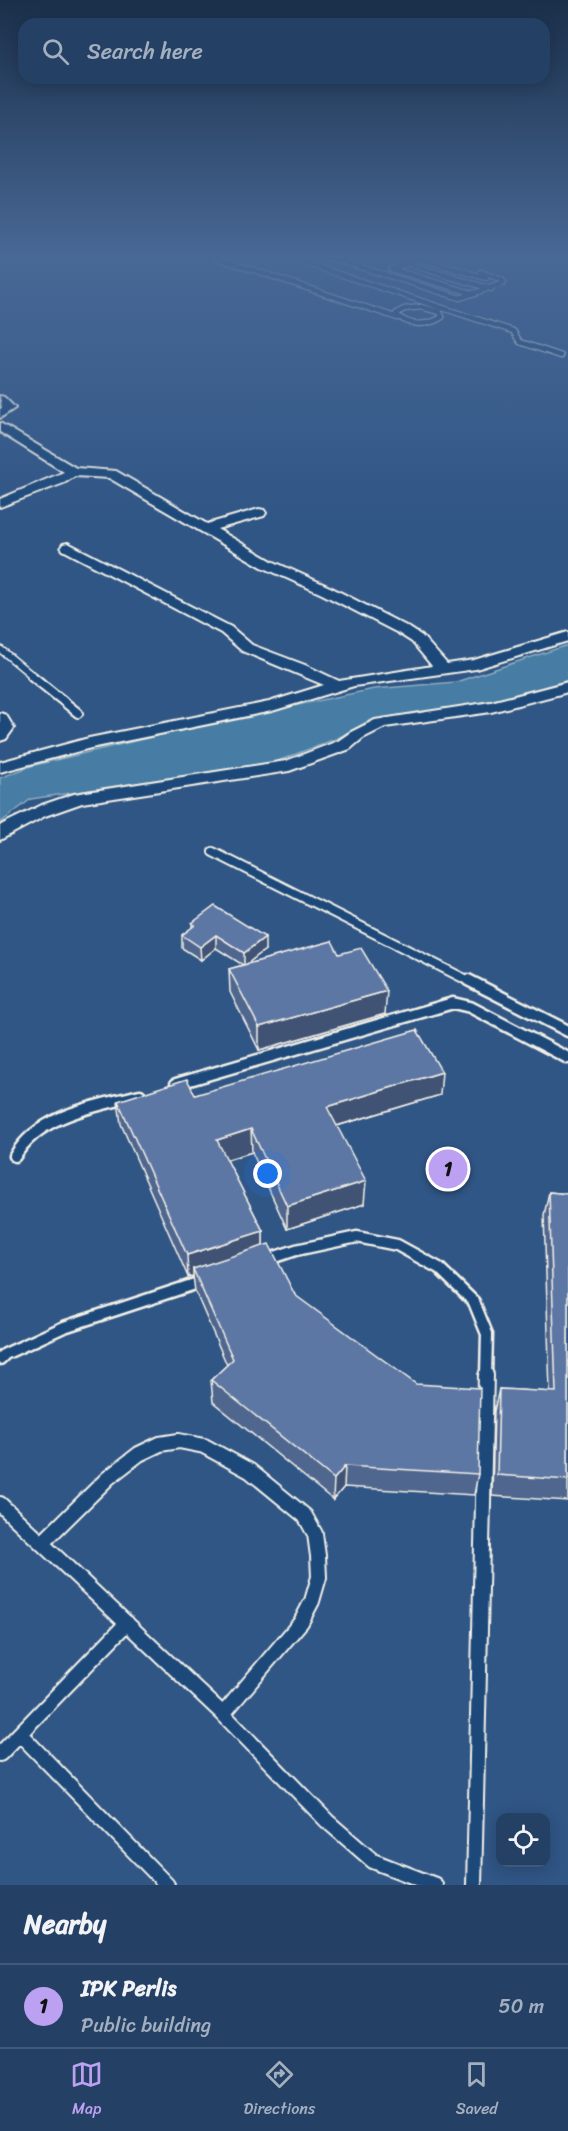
<!DOCTYPE html>
<html lang="en">
<head>
<meta charset="utf-8">
<style>
	:root { --surface:#244064; --page:#2c476a; --text:#f1f3f6; --muted:#a3afbf; --line:#415978; --accent:#bca0f2 }
	body { margin:0; font-family:Sriracha,sans-serif; background:var(--page); color:var(--text) }
	.controls { position:absolute; right:18px; bottom:18px; display:grid; overflow:hidden; border-radius:12px; box-shadow:0 3px 15px #0003 }
	.controls button { width:54px; height:54px; display:grid; place-items:center; padding:0; border:0; border-bottom:2px solid var(--line); background:var(--surface); color:var(--text); font:30px sans-serif }
	.you { position:absolute; left:268px; top:1174px; width:21px; height:21px; margin:-15px; border:4px solid #fff; border-radius:50%; background:#1a73e8; box-shadow:0 0 0 9px #1a73e833 }
	.badge { display:grid; place-items:center; width:39px; height:39px; border-radius:50%; background:var(--accent); color:#111; font-size:20px; font-weight:700 }
	.pin { position:absolute; translate:-50% -50%; border:3px solid #fff; box-shadow:0 2px 6px #0006 }
	.list { margin:0; padding:0; list-style:none }
	h2 { display:flex; justify-content:space-between; align-items:center; height:78px; margin:0; padding:0 24px; font-size:26px }
	h2 small { font-size:20px; font-weight:400; color:var(--muted) }
	.list li { display:grid; grid-template-columns:39px 1fr auto; gap:18px; align-items:center; box-sizing:border-box; height:84px; padding:0 24px; border-top:2px solid var(--line) }
	.list b { display:block; font-size:22px; white-space:nowrap }
	.list p { margin:0; font-size:20px; white-space:nowrap; color:var(--muted) }
	.list em { font-size:20px; font-style:normal; color:var(--muted) }
	.icon { flex:none; width:33px; height:33px; fill:none; stroke:currentColor; stroke-width:2; stroke-linecap:round; stroke-linejoin:round }
	.map { position:relative; flex:none; width:568px; height:1885px; overflow:hidden }
	.search { position:absolute; background:var(--surface); box-shadow:0 3px 15px #0003; left:18px; right:18px; top:18px; height:66px; display:flex; align-items:center; gap:15px; box-sizing:border-box; padding:0 21px; border-radius:18px; color:var(--muted); font-size:22px }
	.sheet { height:162px; background:var(--surface) }
	nav { display:flex; justify-content:space-around; align-items:center; box-sizing:border-box; height:84px; border-top:2px solid var(--line); background:var(--surface); font-size:16px; color:var(--muted) }
	nav a { display:grid; justify-items:center; gap:3px }
	nav .on { color:var(--accent) }
	.map>svg:first-child { display:block }
	.water { fill:#477ca4; stroke:#8cabbf; stroke-width:1.5 }
	.lines { fill:none; stroke-linecap:round; stroke-linejoin:round }
	.lane-far4-casing { stroke:#f4f1e8; stroke-width:7 }
	.lane-far3-casing { stroke:#f4f1e8; stroke-width:9 }
	.lane-far2-casing { stroke:#f4f1e8; stroke-width:12 }
	.lane-far1-casing { stroke:#f4f1e8; stroke-width:15 }
	.lane-casing { stroke:#f4f1e8; stroke-width:18 }
	.street-casing { stroke:#f4f1e8; stroke-width:4 }
	.lane-far4 { stroke:#1f4a7a; stroke-width:4.5 }
	.lane-far3 { stroke:#1f4a7a; stroke-width:6 }
	.lane-far2 { stroke:#1f4a7a; stroke-width:8 }
	.lane-far1 { stroke:#1f4a7a; stroke-width:10 }
	.lane { stroke:#1f4a7a; stroke-width:14 }
	.street { fill:#1f4a7a; fill-rule:evenodd }
	.wall { fill:#50668e; stroke:#f4f1e8; stroke-width:1.5 }
	.shaded-wall { fill:#415374; stroke:#f4f1e8; stroke-width:1.5 }
	.building { fill:#5d77a5; stroke:#f4f1e8; stroke-width:1.5 }
</style>
</head>
<body>
<div class="map">
<svg width="568" height="1885" viewBox="0 0 568 1885">
	<rect width="100%" height="100%" fill="#305686"/>
	<filter id="ink" filterUnits="userSpaceOnUse"><feTurbulence type="fractalNoise" baseFrequency=".0167" numOctaves="2"/><feDisplacementMap in="SourceGraphic" scale="12" xChannelSelector="R" yChannelSelector="G"/><feConvolveMatrix kernelMatrix="1 2 1 2 8 2 1 2 1" color-interpolation-filters="sRGB"/></filter>
	<g filter="url(#ink)">
		<path class="water" d="M 568,645 L 568,680 L 517,695 L 440,711 L 370,720 L 338,738 L 275,762 L 31,799 L 0,823 L 0,778 L 31,766 L 193,727 L 374,689 L 456,682 Z"/>
		<g class="lines">
			<g class="lane-far4-casing">
				<path id="lane-far4" d="M 217,258 L 398,318
					M 290,258 L 513,331 L 520,342 L 561,356
					M 325,258 L 338,260
					M 342,258 L 338,260 L 460,298 L 504,283 L 502,280 L 481,272
					M 389,258 L 491,289
					M 423,258 L 391,269 L 475,294
					M 422,259 L 486,278
					M 421,307 L 440,312 L 442,317 C 428,326 408,327 396,314 L 404,309 Z"/>
			</g>
			<g class="lane-far3-casing">
				<path id="lane-far3" d="M 0,649 L 34,677"/>
			</g>
			<g class="lane-far2-casing">
				<path id="lane-far2" d="M 32,676 L 78,713
					M 213,852 L 471,982"/>
			</g>
			<g class="lane-far1-casing">
				<path id="lane-far1" d="M 468,980 L 568,1031
					M 176,1084 L 453,1003 L 470,1007 L 568,1058
					M 15,1156 C 39,1114 97,1106 140,1095
					M 266,1260 L 296,1250 L 357,1237 L 397,1245 L 439,1268 L 474,1302 L 487,1334 L 486,1376
					M 0,1359 L 5,1354 L 64,1327 L 204,1281"/>
			</g>
			<g class="lane-casing">
				<path id="lane" d="M 0,1504 L 223,1714 L 327,1821 L 373,1861 L 435,1885
					M 42,1543 L 108,1478 L 139,1454 L 160,1444 L 179,1441 L 204,1446 L 250,1471 L 305,1516 L 315,1534 L 318,1556 L 319,1577 L 312,1601 L 301,1622 L 223,1714
					M 20,1734 L 167,1885
					M 0,1754 L 127,1623
					M 474,1885 L 486,1375"/>
			</g>
			<g class="street-casing">
				<path id="street" d="M 0,396 L 4,397 L 15,408 L 0,418 L 0,409 L 2,408 Z
					M 0,423 L 76,468 L 116,471 L 207,524 L 259,509 L 264,510 L 266,513 L 264,516 L 217,529 L 272,561 L 332,588 L 408,627 L 422,636 L 447,664 L 474,660 L 568,632 L 568,641 L 476,669 L 354,686 L 272,711 L 91,748 L 0,772 L 0,762 L 89,738 L 269,702 L 324,685 L 242,651 L 221,633 L 63,550 L 61,547 L 63,544 L 68,543 L 231,627 L 252,645 L 305,665 L 339,681 L 432,666 L 412,642 L 398,633 L 322,594 L 262,567 L 109,478 L 75,476 L 64,483 L 0,507 L 0,499 L 64,472 L 0,432 Z
					M 568,682 L 568,692 L 491,712 L 385,727 L 363,738 L 350,749 L 289,771 L 82,803 L 45,816 L 0,840 L 0,826 L 3,824 L 42,805 L 74,794 L 286,761 L 338,741 L 351,732 L 375,720 L 491,702 Z
					M 0,713 L 6,715 L 14,728 L 6,739 L 0,741 Z"/>
			</g>
			<use href="#lane-far4" class="lane-far4"/>
			<use href="#lane-far3" class="lane-far3"/>
			<use href="#lane-far2" class="lane-far2"/>
			<use href="#lane-far1" class="lane-far1"/>
			<use href="#lane" class="lane"/>
			<use href="#street" class="street"/>
		</g>
		<path class="wall" d="M 192,923 L 265,950 L 246,964 L 339,954 L 385,1014 L 259,1050 L 230,992 L 229,969 L 243,965 L 216,948 L 201,960 L 182,948 L 182,935 L 192,928 Z
			M 195,1095 L 440,1095 L 337,1126 L 364,1204 L 287,1229 L 252,1152 L 227,1160 L 263,1231 L 263,1246 L 295,1295 L 478,1474 L 474,1495 L 344,1487 L 333,1500 L 213,1402 L 211,1380 L 227,1365 L 195,1291 L 193,1276 L 188,1277 L 121,1124 L 118,1101 Z
			M 549,1192 L 568,1194 L 568,1501 L 492,1496 L 494,1411 L 499,1389 L 550,1392 L 544,1215 Z"/>
		<path class="shaded-wall" d="M 216,935 L 216,948 L 201,960 L 200,947 Z
			M 265,937 L 265,950 L 244,966 L 244,953 Z
			M 387,991 L 385,1014 L 259,1050 L 259,1027 Z
			M 442,1072 L 440,1095 L 326,1129 L 327,1107 Z
			M 251,1129 L 252,1152 L 218,1162 L 217,1140 Z
			M 366,1181 L 364,1204 L 287,1229 L 287,1206 Z
			M 263,1231 L 263,1253 L 193,1269 L 193,1276 L 188,1277 L 187,1255 Z
			M 345,1466 L 344,1487 L 333,1500 L 334,1479 Z"/>
		<path class="building" d="M 215,906 L 265,937 L 244,953 L 216,935 L 200,947 L 182,935 L 195,925 L 192,923 Z
			M 332,941 L 339,954 L 361,948 L 387,991 L 259,1027 L 229,969 Z
			M 417,1030 L 442,1072 L 327,1107 L 366,1181 L 287,1206 L 251,1129 L 217,1140 L 263,1231 L 187,1255 L 118,1101 L 187,1079 L 195,1095 Z
			M 549,1192 L 568,1194 L 568,1480 L 497,1475 L 499,1389 L 556,1392 Z
			M 269,1244 L 295,1295 L 416,1384 L 480,1388 L 478,1474 L 345,1466 L 334,1479 L 211,1380 L 233,1359 L 193,1269 Z"/>
	</g>
	<linearGradient id="sky" x2="0" y2="1"><stop stop-color="#1a2f4a"/><stop offset="0.49" stop-color="#486895"/><stop offset="1" stop-color="#486895" stop-opacity="0"/></linearGradient>
	<rect width="568" height="522" fill="url(#sky)"/>
</svg>
<div class="controls">
<button><svg class="icon" aria-label="locate" viewBox="0 0 24 24"><circle cx="12" cy="12" r="6"/><path d="M12 2v4M12 18v4M2 12h4M18 12h4"/></svg></button>
</div>
<div class="you"></div>
<div class="pin badge" style="left:448px;top:1169px">1</div>
<div class="search"><svg class="icon" aria-label="search" viewBox="0 0 24 24"><circle cx="10" cy="10" r="6"/><path d="M15 15l6 6"/></svg>Search here</div>
</div>
<section class="sheet">
<h2>Nearby<small></small></h2>
<ul class="list">
<li><span class="badge">1</span><div><b>IPK Perlis</b><p>Public building</p></div><em>50 m</em></li>
</ul>
</section>
<nav>
<a class="on"><svg class="icon" aria-label="map" viewBox="0 0 24 24"><path d="M3 6l6-2 6 2 6-2v14l-6 2-6-2-6 2zM9 4v14M15 6v14"/></svg>Map</a>
<a><svg class="icon" aria-label="directions" viewBox="0 0 24 24"><path d="M12 3l9 9-9 9-9-9zM9 14v-3h6M13 9l2 2-2 2"/></svg>Directions</a>
<a><svg class="icon" aria-label="saved" viewBox="0 0 24 24"><path d="M7 4h10v16l-5-4-5 4z"/></svg>Saved</a>
</nav>
</body>
</html>
